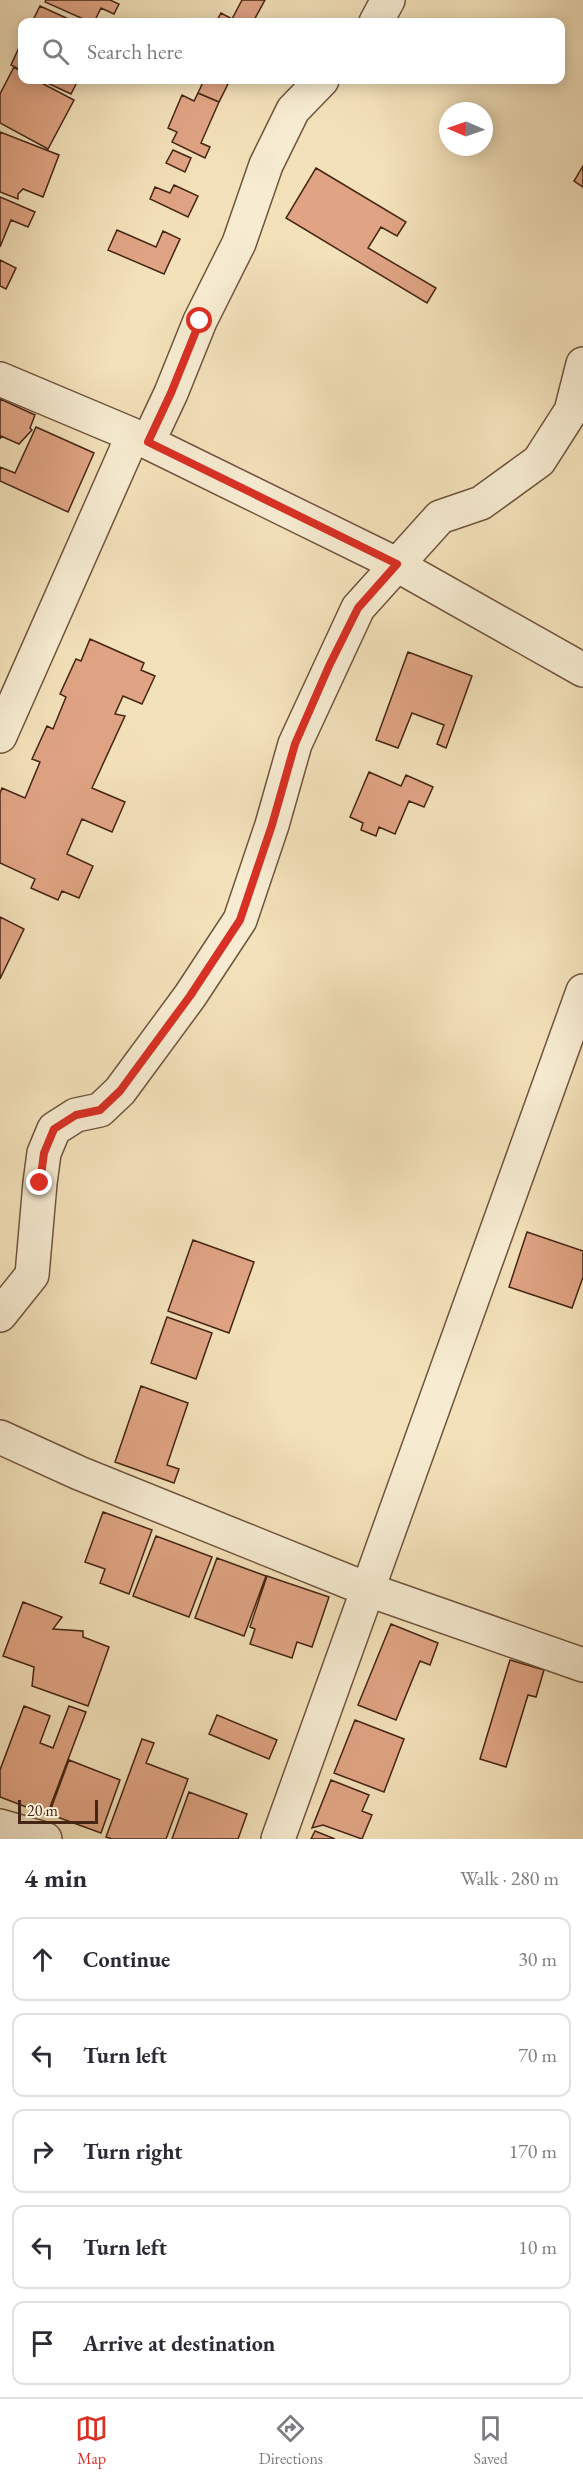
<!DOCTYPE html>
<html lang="en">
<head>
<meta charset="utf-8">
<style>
	:root { --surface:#fff; --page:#f7f7f7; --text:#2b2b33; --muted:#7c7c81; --line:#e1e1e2; --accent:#d93025 }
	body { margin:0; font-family:"EB Garamond",serif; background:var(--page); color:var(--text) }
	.compass { position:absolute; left:439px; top:102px; width:54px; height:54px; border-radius:50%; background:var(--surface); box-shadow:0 3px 15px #0003; rotate:272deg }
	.scale { position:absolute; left:18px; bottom:15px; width:80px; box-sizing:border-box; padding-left:6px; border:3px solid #452514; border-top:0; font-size:16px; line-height:21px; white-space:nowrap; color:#452514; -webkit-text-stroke:4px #f7ecd2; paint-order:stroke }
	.stop { position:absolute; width:18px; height:18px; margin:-14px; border:4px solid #d93025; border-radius:50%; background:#fff }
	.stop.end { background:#d93025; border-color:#fff; box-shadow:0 2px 6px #0008 }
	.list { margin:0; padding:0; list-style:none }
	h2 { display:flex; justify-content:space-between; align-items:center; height:78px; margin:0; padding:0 24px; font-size:26px }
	h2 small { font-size:20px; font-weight:400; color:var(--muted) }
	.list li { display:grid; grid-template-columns:39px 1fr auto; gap:18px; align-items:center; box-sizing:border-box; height:84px; margin:0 12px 12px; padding:0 12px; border:2px solid var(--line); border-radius:12px }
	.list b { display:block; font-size:22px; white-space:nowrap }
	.list em { font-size:20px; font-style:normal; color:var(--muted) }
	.icon { flex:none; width:33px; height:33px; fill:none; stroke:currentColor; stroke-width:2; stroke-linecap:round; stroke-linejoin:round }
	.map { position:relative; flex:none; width:583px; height:1839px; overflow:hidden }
	.search { position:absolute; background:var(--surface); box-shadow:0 3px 15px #0003; left:18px; right:18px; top:18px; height:66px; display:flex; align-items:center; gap:15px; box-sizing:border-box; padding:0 21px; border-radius:12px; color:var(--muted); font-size:22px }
	.sheet { height:558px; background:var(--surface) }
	nav { display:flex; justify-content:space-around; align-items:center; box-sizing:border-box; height:84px; border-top:2px solid var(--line); background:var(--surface); font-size:16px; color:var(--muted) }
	nav a { display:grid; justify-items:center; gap:3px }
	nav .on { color:var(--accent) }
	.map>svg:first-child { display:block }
	.building { fill:#e0a484; stroke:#452514; stroke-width:1.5 }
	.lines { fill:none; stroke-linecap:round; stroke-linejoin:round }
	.minor-casing { stroke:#70543e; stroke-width:36 }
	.minor { stroke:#f7ecd2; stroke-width:33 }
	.route { stroke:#d93025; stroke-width:8 }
</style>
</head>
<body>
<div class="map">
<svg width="583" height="1839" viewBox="0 0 583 1839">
	<rect width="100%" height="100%" fill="#f3e1ba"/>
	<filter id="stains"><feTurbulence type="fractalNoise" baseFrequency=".00333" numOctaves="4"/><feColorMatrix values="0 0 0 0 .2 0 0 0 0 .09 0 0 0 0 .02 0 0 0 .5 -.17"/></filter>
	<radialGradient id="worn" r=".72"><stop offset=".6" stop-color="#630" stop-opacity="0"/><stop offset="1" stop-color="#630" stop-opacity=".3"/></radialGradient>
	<path class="building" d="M 46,0 L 110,0 L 119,4 L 114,14 L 101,8 L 94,22 L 90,22 L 45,2 Z
		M 242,0 L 265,0 L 253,22 L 216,22 L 221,13 L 232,19 Z
		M 40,6 L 75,22 L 32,22 Z
		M 22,41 L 22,71 L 11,65 Z
		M 14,67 L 22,72 L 22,80 L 36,80 L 74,100 L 48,149 L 0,123 L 0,94 Z
		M 41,80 L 78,80 L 71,94 Z
		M 204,80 L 230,80 L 219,102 L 198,93 Z
		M 198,93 L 219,102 L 201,143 L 210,147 L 205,158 L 172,142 L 177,132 L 168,128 L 182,95 L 194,101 Z
		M 0,132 L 59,155 L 43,197 L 23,189 L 18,194 L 18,199 L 0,192 Z
		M 173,150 L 191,158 L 185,172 L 166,163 Z
		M 583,166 L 583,187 L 574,181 Z
		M 316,168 L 406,222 L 397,236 L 381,227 L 368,248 L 436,288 L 427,303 L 286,218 Z
		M 174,185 L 198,196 L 188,217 L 150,199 L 155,187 L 170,193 Z
		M 0,197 L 35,212 L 28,227 L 11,220 L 0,247 Z
		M 117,230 L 156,247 L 163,231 L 180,239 L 164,274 L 108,250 Z
		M 0,260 L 16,268 L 6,289 L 0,286 Z
		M 0,399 L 35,415 L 30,428 L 32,430 L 19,444 L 1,436 L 0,439 Z
		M 36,427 L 94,453 L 68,512 L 0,481 L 0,467 L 15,473 Z
		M 90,639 L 144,663 L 141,670 L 155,676 L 142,704 L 123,696 L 115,714 L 125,716 L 92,788 L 125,802 L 112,832 L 82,819 L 67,854 L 93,866 L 79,898 L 62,891 L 58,900 L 31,888 L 35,879 L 0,863 L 0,793 L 2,788 L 25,798 L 40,762 L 32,759 L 47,726 L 53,729 L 66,697 L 60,694 L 76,659 L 81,661 Z
		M 408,652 L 472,676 L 446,748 L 437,744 L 444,725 L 412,713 L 398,748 L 376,740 Z
		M 369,772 L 401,786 L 406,775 L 433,787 L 424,807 L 409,801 L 395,834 L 379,827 L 376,836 L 361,830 L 363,823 L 350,817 Z
		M 0,917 L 24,929 L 0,979 Z
		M 527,1232 L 583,1251 L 583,1277 L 572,1308 L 509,1287 Z
		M 193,1240 L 254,1262 L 229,1333 L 168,1311 Z
		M 167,1317 L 212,1333 L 196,1379 L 151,1363 Z
		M 141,1386 L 188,1403 L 167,1465 L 179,1469 L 174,1483 L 115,1462 Z
		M 103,1512 L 152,1530 L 129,1594 L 100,1583 L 105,1569 L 85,1562 Z
		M 156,1536 L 212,1557 L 189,1617 L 133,1596 Z
		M 217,1558 L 266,1576 L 244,1636 L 195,1618 Z
		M 267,1576 L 329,1597 L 312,1647 L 297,1642 L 292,1658 L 250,1644 L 255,1629 L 250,1627 Z
		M 23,1602 L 62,1617 L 53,1629 L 83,1631 L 83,1637 L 109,1647 L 88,1706 L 32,1686 L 34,1667 L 3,1656 Z
		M 391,1624 L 438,1643 L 430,1665 L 420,1661 L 396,1720 L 358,1705 Z
		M 510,1660 L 544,1670 L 536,1697 L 528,1695 L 506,1767 L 480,1759 Z
		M 24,1706 L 50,1716 L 40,1743 L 53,1748 L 69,1706 L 86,1712 L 47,1815 L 0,1797 L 0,1770 Z
		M 217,1715 L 277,1740 L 269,1759 L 209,1734 Z
		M 355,1720 L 404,1739 L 384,1792 L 334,1773 Z
		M 142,1739 L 154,1743 L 146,1763 L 188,1779 L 166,1839 L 112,1839 L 106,1837 Z
		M 69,1760 L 120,1780 L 101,1833 L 49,1814 Z
		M 331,1780 L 369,1795 L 362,1811 L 372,1815 L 362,1839 L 323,1825 L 312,1828 Z
		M 189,1792 L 247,1814 L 238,1839 L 172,1839 Z
		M 315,1831 L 335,1839 L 311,1839 Z"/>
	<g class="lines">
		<g class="minor-casing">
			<path id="minor" d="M 376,22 L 388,0
				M 0,379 L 133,435 L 388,560 L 583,670
				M 148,442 L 171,393 L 200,321 L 239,243 L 266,165 L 293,110 L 322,80
				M 0,736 L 133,435
				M 0,1315 L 32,1275 L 40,1183 L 44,1153 L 54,1129 L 76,1115 L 100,1110 L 120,1091 L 190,996 L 240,920 L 272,825 L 295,744 L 358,608 L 440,517 L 481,503 L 539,461 L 571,411 L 583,364
				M 0,1437 L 79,1473 L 369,1590 L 583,1665
				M 0,1826 L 45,1839
				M 278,1839 L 583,991"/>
		</g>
		<use href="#minor" class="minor"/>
	</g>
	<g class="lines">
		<path class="route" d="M 40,1183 L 44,1153 L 54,1129 L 76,1115 L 100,1110 L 120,1091 L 190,996 L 240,920 L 272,825 L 295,744 L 329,666 L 358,608 L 397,564 L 148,442 L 171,393 L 200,321"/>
	</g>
	<rect width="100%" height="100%" filter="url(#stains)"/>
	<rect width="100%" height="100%" fill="url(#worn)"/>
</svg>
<svg class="compass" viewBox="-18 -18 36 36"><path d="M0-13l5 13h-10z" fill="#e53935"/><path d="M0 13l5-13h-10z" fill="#7c7c81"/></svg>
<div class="scale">20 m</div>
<div class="stop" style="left:200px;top:321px"></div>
<div class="stop end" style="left:40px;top:1183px"></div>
<div class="search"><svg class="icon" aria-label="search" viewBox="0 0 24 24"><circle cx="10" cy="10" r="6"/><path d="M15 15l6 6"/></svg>Search here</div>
</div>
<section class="sheet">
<h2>4 min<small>Walk · 280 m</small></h2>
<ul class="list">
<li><svg class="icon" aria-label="ahead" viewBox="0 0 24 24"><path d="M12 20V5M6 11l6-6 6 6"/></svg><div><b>Continue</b></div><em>30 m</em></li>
<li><svg class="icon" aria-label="left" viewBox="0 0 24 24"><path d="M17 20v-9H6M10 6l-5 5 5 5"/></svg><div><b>Turn left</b></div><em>70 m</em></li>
<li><svg class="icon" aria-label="right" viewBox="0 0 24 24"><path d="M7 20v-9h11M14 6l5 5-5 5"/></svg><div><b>Turn right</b></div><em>170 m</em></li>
<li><svg class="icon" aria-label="left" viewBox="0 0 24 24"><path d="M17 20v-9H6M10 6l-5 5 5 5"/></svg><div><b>Turn left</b></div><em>10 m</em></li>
<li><svg class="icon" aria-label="arrive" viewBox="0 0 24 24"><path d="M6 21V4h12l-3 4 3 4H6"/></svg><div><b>Arrive at destination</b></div></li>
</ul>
</section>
<nav>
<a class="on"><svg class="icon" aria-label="map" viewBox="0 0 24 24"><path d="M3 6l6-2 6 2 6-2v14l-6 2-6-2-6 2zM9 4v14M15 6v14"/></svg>Map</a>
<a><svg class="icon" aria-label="directions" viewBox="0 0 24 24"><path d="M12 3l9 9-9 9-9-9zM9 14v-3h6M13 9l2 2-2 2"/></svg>Directions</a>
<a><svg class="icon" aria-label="saved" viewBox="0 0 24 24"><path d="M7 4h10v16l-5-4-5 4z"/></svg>Saved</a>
</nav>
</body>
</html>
